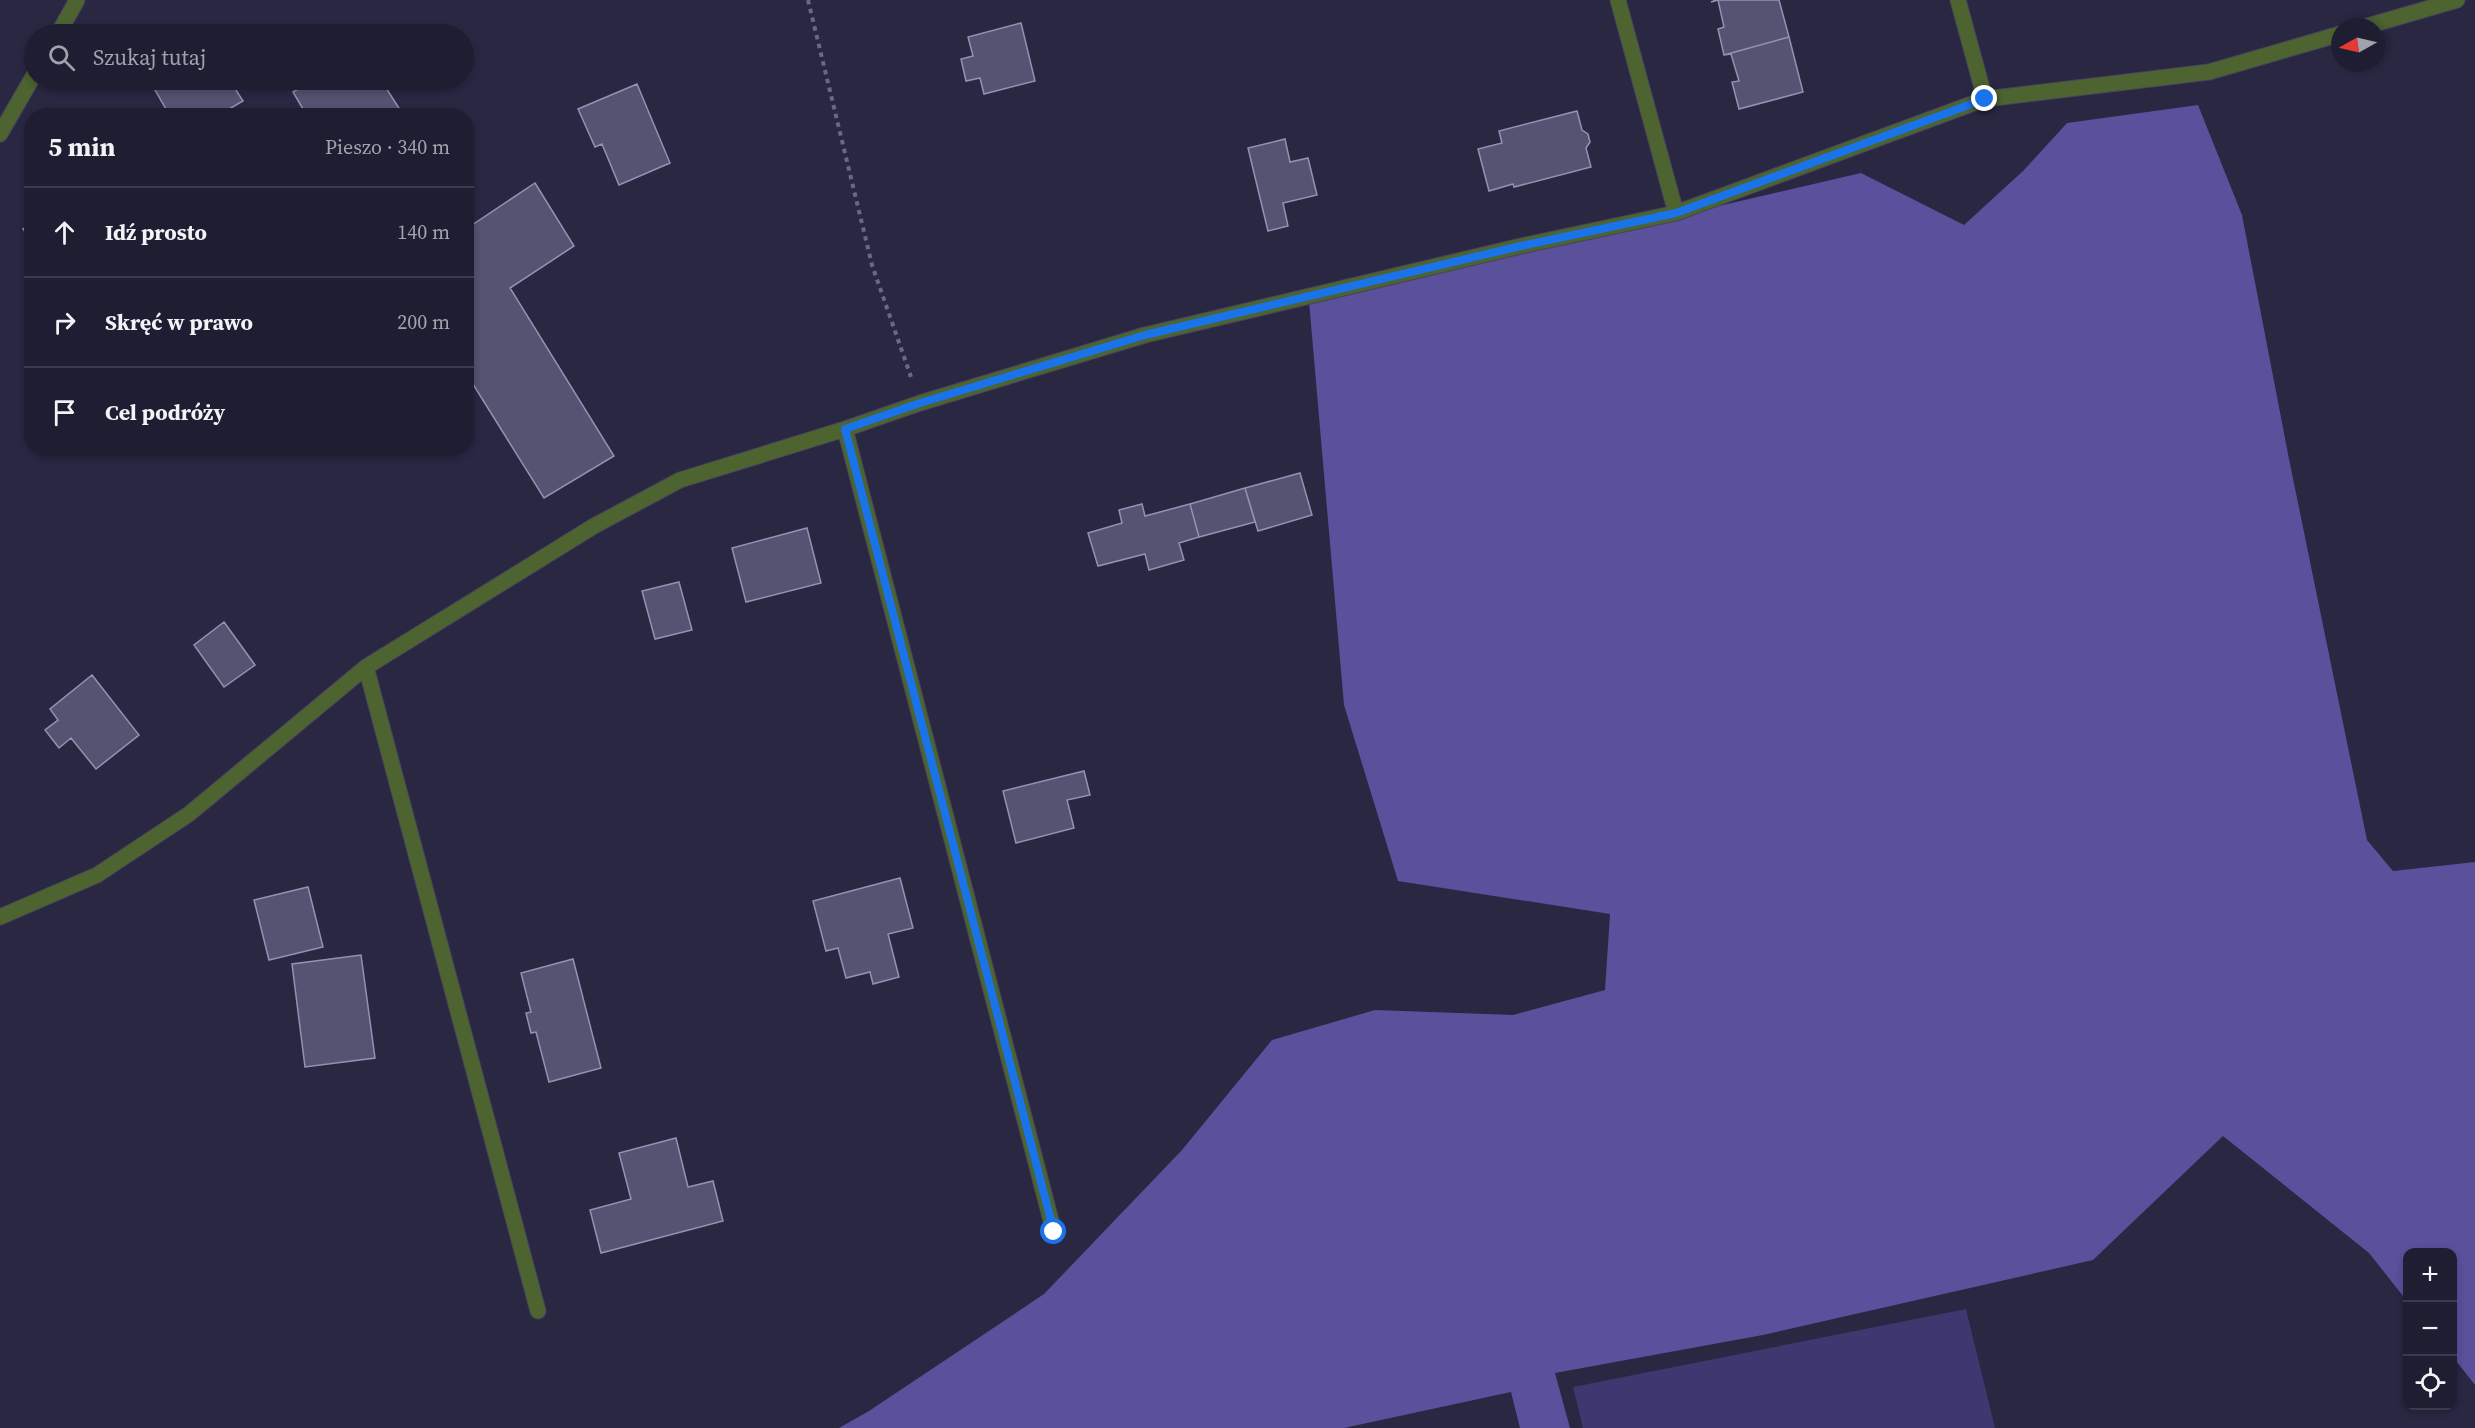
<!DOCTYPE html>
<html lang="pl">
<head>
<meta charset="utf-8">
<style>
	:root { --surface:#1f1d32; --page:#2c2a3e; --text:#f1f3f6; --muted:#a1a2ac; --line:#3c3b4d }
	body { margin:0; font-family:"Source Serif 4",serif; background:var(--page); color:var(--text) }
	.controls { position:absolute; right:18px; bottom:18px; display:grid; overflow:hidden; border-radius:12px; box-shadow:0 3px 9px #0003 }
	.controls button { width:54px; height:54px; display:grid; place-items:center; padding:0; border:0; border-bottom:2px solid var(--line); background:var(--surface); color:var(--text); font:30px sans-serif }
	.compass { position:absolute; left:2331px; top:18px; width:54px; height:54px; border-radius:50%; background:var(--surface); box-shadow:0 3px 9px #0003; rotate:262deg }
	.stop { position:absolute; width:18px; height:18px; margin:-14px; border:4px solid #1a73e8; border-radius:50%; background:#fff }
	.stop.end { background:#1a73e8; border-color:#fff; box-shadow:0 2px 6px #0008 }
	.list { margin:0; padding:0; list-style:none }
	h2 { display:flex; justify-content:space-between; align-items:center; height:78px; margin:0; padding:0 24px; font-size:26px }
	h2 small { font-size:20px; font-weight:400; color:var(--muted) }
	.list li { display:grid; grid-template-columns:39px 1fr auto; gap:18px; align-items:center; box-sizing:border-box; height:90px; padding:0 24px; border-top:2px solid var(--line) }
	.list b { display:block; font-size:22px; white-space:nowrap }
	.list em { font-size:20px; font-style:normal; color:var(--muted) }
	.icon { flex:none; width:33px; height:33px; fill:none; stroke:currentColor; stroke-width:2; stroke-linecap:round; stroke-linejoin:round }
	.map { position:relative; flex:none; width:2475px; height:1428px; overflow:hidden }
	.search { position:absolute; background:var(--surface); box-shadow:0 3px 9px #0003; left:24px; top:24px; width:450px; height:66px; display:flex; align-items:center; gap:15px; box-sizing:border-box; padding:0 21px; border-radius:33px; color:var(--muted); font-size:22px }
	.panel { position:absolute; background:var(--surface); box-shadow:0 3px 9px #0003; left:24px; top:108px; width:450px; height:348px; border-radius:24px }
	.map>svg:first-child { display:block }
	.green { fill:#3f3870 }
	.forest { fill:#5a509c }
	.building { fill:#545371; stroke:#9492b3; stroke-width:1.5 }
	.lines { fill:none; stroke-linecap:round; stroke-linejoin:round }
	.minor-casing { stroke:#45445d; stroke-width:17 }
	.path { stroke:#6a6980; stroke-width:4; stroke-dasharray:4.5 4.5; stroke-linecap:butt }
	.minor { stroke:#4d6330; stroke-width:15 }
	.route { stroke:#1a73e8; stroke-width:8 }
</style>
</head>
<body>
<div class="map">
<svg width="2475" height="1428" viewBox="0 0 2475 1428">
	<rect width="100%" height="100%" fill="#292742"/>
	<path class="green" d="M 1966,1309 L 1995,1428 L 1583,1428 L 1573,1387 Z"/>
	<path class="forest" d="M 2198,105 L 2242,215 L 2289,459 L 2367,840 L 2393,871 L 2475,862 L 2475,1385 L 2453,1357 L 2452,1252 L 2408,1252 L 2407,1301 L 2369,1253 L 2223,1136 L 2093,1260 L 1763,1335 L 1555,1373 L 1570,1428 L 1520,1428 L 1511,1392 L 1344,1428 L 839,1428 L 869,1411 L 1044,1294 L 1182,1150 L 1272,1040 L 1375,1010 L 1513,1015 L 1605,990 L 1610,914 L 1398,881 L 1344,705 L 1309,301 L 1861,173 L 1964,225 L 2023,171 L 2067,123 Z"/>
	<path class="building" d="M 1716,0 L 1779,0 L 1789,37 L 1724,55 L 1718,29 L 1724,27 L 1718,0 L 1711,2 Z
		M 1021,23 L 1035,81 L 984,94 L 980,78 L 966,81 L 961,59 L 973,56 L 968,37 Z
		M 1789,37 L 1803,92 L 1739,109 L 1732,82 L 1739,81 L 1731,54 L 1724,55 Z
		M 156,80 L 235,80 L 234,87 L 243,101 L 217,116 L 170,116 L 151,83 Z
		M 313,80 L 381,80 L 404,116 L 307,116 L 293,92 Z
		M 637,84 L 670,163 L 619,185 L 602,144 L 595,147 L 578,109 Z
		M 1577,111 L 1582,130 L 1588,134 L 1590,142 L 1586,148 L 1591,167 L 1514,187 L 1513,184 L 1489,191 L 1478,149 L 1502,143 L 1499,131 Z
		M 1285,139 L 1290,162 L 1308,158 L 1317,195 L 1283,203 L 1288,226 L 1268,231 L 1248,148 Z
		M 535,183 L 574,246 L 510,288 L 614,456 L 544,498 L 466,373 L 466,217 L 472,225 Z
		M 32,223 L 32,241 L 23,229 Z
		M 1300,473 L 1312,515 L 1258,531 L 1245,488 Z
		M 1245,488 L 1255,522 L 1199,537 L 1190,504 Z
		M 1142,504 L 1145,516 L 1190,504 L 1199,537 L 1179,543 L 1184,560 L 1149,570 L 1145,554 L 1098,566 L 1088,533 L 1122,523 L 1119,510 Z
		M 807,528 L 821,583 L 746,602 L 732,548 Z
		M 679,582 L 692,630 L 655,639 L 642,591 Z
		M 224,622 L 255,665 L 224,687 L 194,645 Z
		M 92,675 L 139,735 L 96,769 L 71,738 L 59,748 L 45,730 L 58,720 L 50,709 Z
		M 1084,771 L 1090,795 L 1067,800 L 1074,828 L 1016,843 L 1003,791 Z
		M 900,878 L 913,928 L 888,934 L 899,977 L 873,984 L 870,972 L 846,978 L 838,948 L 826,951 L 813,901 Z
		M 308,887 L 323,947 L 269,960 L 254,900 Z
		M 361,955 L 375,1058 L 305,1067 L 292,964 Z
		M 573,959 L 601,1068 L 549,1082 L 536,1032 L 531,1033 L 526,1013 L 531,1012 L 521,973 Z
		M 676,1138 L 688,1187 L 713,1181 L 723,1221 L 601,1253 L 590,1210 L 631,1199 L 619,1153 Z"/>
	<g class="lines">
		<g class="minor-casing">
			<path id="minor" d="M 1618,0 L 1676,213
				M 1958,0 L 1985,99
				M 2364,27 L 2457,0
				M 58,34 L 77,0
				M 0,134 L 34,75
				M 845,429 L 1054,1232
				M 366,667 L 538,1311
				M 0,917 L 97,875 L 189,814 L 366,667 L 594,526 L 680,480 L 845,429 L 920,403 L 1145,335 L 1521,246 L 1676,213 L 1985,99 L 2209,72 L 2340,34"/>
		</g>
		<path class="path" d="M 808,0 L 872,265 L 911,377"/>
		<use href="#minor" class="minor"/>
	</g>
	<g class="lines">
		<path class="route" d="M 1054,1232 L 845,429 L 920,403 L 1145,335 L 1521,246 L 1676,213 L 1985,99"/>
	</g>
</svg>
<div class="controls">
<button>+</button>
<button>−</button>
<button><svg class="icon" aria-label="locate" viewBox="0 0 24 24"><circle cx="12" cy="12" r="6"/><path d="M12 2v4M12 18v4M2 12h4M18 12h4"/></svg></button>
</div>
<svg class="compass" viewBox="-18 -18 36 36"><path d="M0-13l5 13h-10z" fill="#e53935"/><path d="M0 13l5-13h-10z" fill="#a1a2ac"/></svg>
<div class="stop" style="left:1054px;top:1232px"></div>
<div class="stop end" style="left:1985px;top:99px"></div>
<div class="search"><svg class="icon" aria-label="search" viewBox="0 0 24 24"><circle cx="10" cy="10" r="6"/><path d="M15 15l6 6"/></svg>Szukaj tutaj</div>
<section class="panel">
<h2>5 min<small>Pieszo · 340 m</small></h2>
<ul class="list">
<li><svg class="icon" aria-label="ahead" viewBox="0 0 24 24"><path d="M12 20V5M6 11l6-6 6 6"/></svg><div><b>Idź prosto</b></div><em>140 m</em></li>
<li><svg class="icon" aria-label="right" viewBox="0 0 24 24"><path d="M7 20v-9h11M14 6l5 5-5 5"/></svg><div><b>Skręć w prawo</b></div><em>200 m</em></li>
<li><svg class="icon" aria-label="arrive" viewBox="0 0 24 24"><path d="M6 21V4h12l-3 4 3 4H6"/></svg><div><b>Cel podróży</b></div></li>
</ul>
</section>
</div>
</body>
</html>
